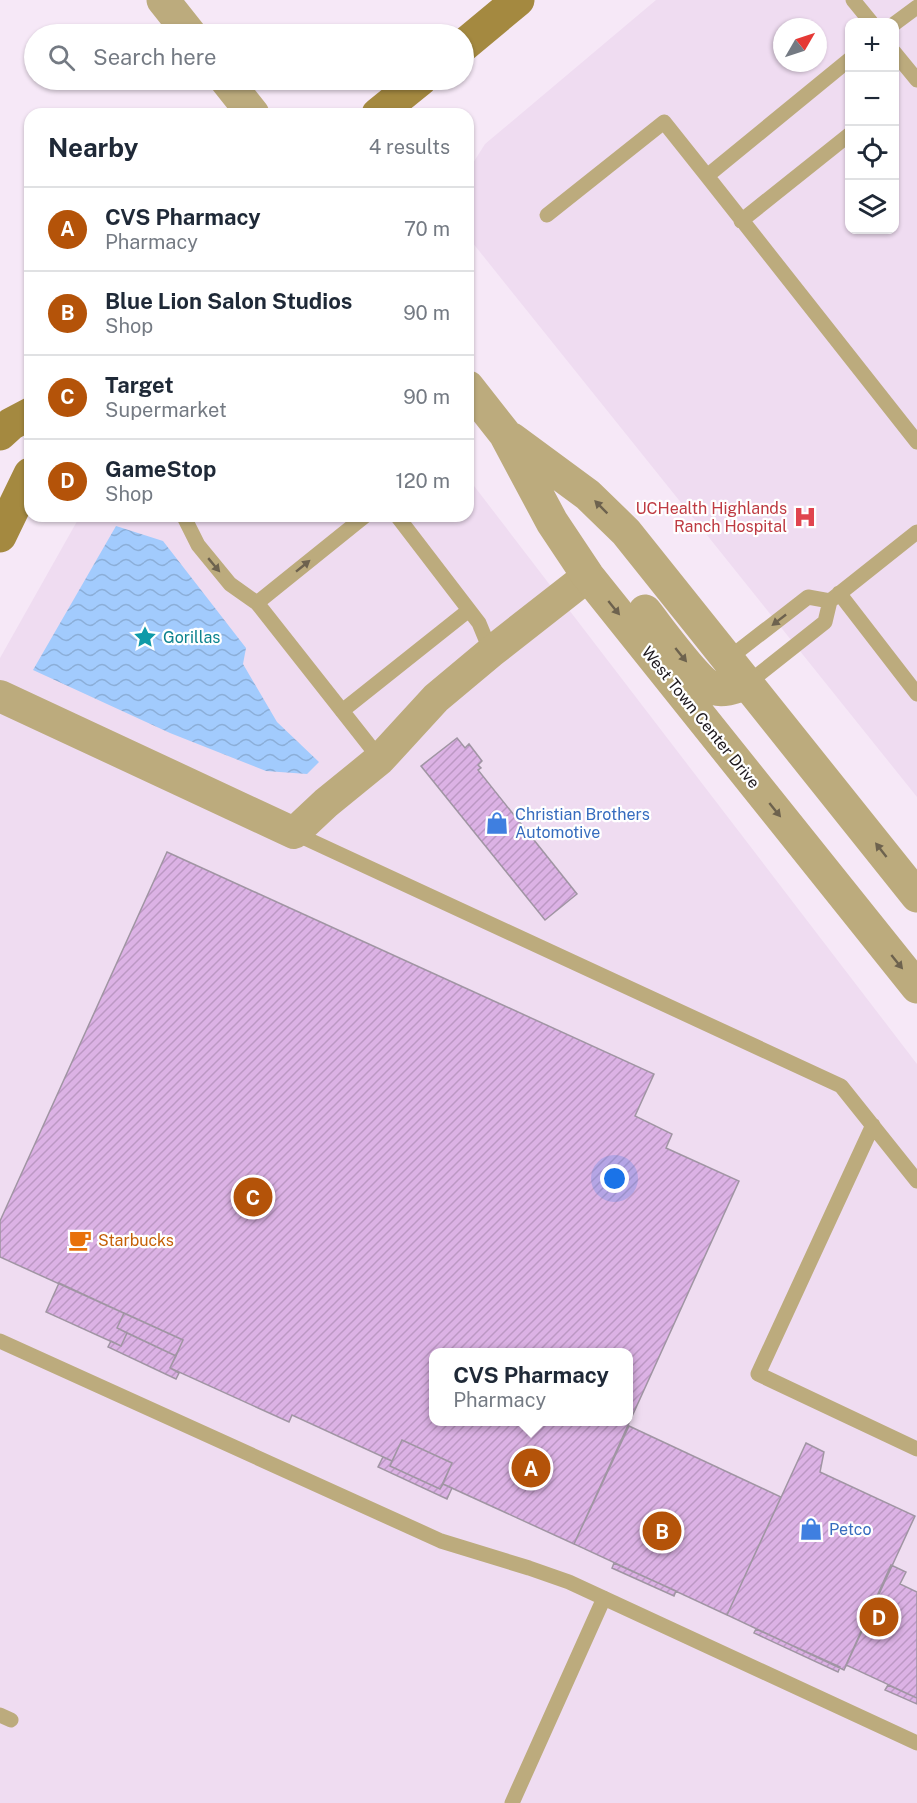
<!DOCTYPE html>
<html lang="en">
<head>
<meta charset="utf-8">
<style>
	:root { --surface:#fff; --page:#f6f6f7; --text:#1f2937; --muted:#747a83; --line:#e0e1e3; --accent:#b45309 }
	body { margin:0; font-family:"Public Sans",sans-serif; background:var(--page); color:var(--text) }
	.controls { position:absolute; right:18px; top:18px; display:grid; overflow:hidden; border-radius:12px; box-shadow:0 2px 4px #0004 }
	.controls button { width:54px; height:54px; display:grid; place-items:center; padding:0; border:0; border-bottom:2px solid var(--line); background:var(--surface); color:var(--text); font:30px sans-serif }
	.compass { position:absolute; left:773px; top:18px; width:54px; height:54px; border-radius:50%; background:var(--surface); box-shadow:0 2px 4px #0004; rotate:51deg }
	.you { position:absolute; left:615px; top:1179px; width:21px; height:21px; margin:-15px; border:4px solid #fff; border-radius:50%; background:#1a73e8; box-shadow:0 0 0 9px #1a73e833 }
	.badge { display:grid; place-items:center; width:39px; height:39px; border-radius:50%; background:var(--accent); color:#fff; font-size:20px; font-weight:700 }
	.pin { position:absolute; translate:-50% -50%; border:3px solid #fff; box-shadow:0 2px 6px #0006 }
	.popup { position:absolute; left:429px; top:1348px; width:204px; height:78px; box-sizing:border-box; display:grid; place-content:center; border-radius:12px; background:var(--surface); filter:drop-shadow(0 2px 4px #0005); font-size:20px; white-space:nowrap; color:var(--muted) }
	.popup b { font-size:22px; color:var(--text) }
	.popup::after { content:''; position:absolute; left:50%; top:100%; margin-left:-12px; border:12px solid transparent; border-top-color:var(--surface) }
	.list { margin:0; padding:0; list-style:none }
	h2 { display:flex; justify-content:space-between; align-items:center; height:78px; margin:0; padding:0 24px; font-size:26px }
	h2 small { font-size:20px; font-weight:400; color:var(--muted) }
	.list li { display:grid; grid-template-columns:39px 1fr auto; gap:18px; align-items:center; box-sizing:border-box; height:84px; padding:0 24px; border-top:2px solid var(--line) }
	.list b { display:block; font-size:22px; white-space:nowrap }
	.list p { margin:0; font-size:20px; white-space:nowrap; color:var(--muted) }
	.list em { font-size:20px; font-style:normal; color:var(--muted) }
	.icon { flex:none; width:33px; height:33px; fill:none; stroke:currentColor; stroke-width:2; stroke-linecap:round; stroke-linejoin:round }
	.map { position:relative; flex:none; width:917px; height:1803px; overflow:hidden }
	.search { position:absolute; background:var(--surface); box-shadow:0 2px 4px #0004; left:24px; top:24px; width:450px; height:66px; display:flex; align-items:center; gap:15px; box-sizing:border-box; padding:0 21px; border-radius:33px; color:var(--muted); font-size:22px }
	.panel { position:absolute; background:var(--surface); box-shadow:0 2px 4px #0004; left:24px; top:108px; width:450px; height:414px; border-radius:18px }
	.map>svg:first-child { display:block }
	.built { fill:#efdcf1; fill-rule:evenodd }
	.water { fill:url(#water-waves) }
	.building { fill:url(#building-hatch); stroke:#a095a3; stroke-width:1.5; fill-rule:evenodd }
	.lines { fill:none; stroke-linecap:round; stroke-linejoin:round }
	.service { stroke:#bcab7d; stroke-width:15 }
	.minor { stroke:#bcab7d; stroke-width:32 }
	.tertiary { stroke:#bcab7d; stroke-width:33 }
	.secondary { stroke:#a48940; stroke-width:33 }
	.oneway { fill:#6d624e }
	.labels { text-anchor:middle; stroke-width:4.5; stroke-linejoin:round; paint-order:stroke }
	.health-label { font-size:16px; fill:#be3a42; stroke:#fff; text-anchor:end }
	.culture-label { font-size:16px; fill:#0d838f; stroke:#fff; text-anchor:start }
	.street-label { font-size:16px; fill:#1e191e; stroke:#fff }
	.shop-label { font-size:16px; fill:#366cbe; stroke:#fff; text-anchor:start }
	.food-label { font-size:16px; fill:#c56008; stroke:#fff; text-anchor:start }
</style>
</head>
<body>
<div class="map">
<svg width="917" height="1803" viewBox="0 0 917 1803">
	<defs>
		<pattern id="water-waves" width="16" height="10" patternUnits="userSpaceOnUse" patternTransform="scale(1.5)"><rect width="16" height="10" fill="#a2cbfd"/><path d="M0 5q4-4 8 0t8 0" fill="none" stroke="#8baed8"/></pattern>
		<pattern id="building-hatch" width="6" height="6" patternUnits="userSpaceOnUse" patternTransform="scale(1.5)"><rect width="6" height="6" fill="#dcb2e5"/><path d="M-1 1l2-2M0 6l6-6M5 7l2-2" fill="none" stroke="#bc98c4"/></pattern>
	</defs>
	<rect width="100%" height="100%" fill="#f6e8f7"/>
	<path class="built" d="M 656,0 L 917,0 L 917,797 L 468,237 L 468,171 L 485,144 ZM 850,22 L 894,22 L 894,230 L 850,230 ZM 782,27 L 818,27 L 818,63 L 782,63 Z
		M 468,478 L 917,1064 L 917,1803 L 0,1803 L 0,658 L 80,516 L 468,516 ZM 434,1352 L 628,1352 L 628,1422 L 434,1422 Z"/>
	<path class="water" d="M 116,526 L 163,541 L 246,648 L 243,664 L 277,722 L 319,762 L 307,774 L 266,771 L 170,733 L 33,670 Z"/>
	<path class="building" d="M 457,738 L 465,748 L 469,744 L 482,761 L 478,765 L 481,768 L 478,770 L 577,894 L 545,920 L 421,766 Z
		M 167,852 L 654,1074 L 635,1116 L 672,1134 L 666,1148 L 739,1181 L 574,1544 L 443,1484 L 452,1463 L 402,1440 L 392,1461 L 292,1415 L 289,1422 L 170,1368 L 183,1340 L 0,1257 L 0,1221 ZM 434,1352 L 628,1352 L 628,1422 L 434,1422 Z
		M 59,1283 L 124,1313 L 117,1328 L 127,1333 L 121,1346 L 46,1312 Z
		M 124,1313 L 183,1340 L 176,1356 L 117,1328 Z
		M 127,1333 L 176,1356 L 170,1368 L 179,1373 L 176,1379 L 108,1347 L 111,1341 L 121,1346 Z
		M 629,1426 L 781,1497 L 727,1615 L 574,1544 Z
		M 402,1440 L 452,1463 L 440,1489 L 390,1466 Z
		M 806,1443 L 824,1452 L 820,1472 L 915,1516 L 844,1670 L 727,1615 Z
		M 383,1457 L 392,1461 L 390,1466 L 440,1489 L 443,1484 L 452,1488 L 447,1499 L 378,1467 Z
		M 614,1563 L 676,1591 L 674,1596 L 612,1568 Z
		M 891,1565 L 906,1572 L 900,1584 L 917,1592 L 917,1698 L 846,1665 Z
		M 756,1629 L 840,1667 L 838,1672 L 754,1633 Z
		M 888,1685 L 917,1698 L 917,1704 L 885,1690 Z"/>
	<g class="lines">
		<path class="service" d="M 853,0 L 871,22
			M 894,24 L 917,7
			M 894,52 L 917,80
			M 850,59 L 707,176 L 917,442
			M 547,215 L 664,122 L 707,176
			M 741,221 L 850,134
			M 186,516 L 185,519 L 198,545 L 230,584 L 257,603 L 380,759
			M 397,516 L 479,623 L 491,652
			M 839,593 L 917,694
			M 257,603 L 365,516
			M 728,659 L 808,597 L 830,601
			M 748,683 L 825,622 L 830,601 L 917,532
			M 342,711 L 469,610
			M 294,833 L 841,1086 L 917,1181
			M 873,1125 L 758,1374 L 917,1449
			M 0,1341 L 441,1541 L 529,1568 L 569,1582 L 917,1743
			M 0,1715 L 11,1720
			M 512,1803 L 604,1598"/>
		<path class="minor" d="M 0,696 L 294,833 L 326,803 L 380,759 L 436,698 L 491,652 L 588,576"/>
		<path class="tertiary" d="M 163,0 L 190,34
			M 226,80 L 253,114
			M 468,387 L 505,434 L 552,522 L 588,576 L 917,987
			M 512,439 L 588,495 L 626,532 L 917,896
			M 645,611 C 658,627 698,684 715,689 C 725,692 738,686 748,683"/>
		<path class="secondary" d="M 464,45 L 518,0
			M 378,114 L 420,80
			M 0,434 L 11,424 L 30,414
			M 0,536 L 30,474"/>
	</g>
	<defs><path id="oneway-solid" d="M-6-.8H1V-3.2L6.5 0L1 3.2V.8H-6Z" transform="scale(1.5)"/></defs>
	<g class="oneway">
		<use href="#oneway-solid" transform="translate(601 507) rotate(-135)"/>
		<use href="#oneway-solid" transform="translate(214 565) rotate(50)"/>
		<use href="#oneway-solid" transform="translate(303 566) rotate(-39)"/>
		<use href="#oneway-solid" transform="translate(614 608) rotate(51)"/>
		<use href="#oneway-solid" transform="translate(779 620) rotate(142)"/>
		<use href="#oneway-solid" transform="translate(681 655) rotate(51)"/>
		<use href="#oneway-solid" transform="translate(775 810) rotate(51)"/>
		<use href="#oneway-solid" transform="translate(881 850) rotate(-128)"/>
		<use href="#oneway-solid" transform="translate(897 962) rotate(51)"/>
	</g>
	<defs>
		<g id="hospital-bare" transform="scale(1.8)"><path d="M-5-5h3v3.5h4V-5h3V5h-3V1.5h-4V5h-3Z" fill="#e0444e" stroke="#fff" stroke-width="2.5" paint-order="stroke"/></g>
		<g id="sight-bare" transform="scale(1.8)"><path d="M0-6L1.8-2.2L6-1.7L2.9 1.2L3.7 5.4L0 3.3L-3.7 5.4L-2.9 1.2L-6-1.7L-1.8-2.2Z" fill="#0f9aa8" stroke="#fff" stroke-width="2.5" paint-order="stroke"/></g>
		<g id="shop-bare" transform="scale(1.8)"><path d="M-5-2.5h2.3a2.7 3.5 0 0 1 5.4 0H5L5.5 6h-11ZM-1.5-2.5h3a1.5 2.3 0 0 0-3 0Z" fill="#3f7fe0" stroke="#fff" stroke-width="2.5" paint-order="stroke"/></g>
		<g id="cafe-bare" transform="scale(1.8)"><path d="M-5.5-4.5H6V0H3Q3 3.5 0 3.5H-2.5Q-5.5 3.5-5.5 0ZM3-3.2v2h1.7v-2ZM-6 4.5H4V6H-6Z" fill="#e8710a" stroke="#fff" stroke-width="2.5" paint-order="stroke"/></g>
	</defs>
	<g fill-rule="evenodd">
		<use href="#hospital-bare" x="805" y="517"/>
		<use href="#sight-bare" x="145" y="637"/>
		<use href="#shop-bare" x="497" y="823"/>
		<use href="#cafe-bare" x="80" y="1240"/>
		<use href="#shop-bare" x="811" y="1529"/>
	</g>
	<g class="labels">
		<g class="health-label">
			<text x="787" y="514">UCHealth Highlands<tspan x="787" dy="18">Ranch Hospital</tspan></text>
		</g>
		<g class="culture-label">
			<text x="163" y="643">Gorillas</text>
		</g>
		<g class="street-label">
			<text transform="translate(701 717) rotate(51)" y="6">West Town Center Drive</text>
		</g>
		<g class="shop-label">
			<text x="515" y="820">Christian Brothers<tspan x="515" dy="18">Automotive</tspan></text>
			<text x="829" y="1535">Petco</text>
		</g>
		<g class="food-label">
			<text x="98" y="1246">Starbucks</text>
		</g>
	</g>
</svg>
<div class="controls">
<button>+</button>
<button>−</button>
<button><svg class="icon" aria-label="locate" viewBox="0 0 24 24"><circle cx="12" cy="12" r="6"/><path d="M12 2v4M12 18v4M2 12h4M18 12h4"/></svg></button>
<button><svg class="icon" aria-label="layers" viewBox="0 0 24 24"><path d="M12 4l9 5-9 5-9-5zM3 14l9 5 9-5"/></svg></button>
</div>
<svg class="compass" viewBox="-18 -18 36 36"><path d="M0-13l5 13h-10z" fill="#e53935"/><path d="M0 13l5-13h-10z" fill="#747a83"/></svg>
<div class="you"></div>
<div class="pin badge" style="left:531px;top:1468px">A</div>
<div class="popup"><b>CVS Pharmacy</b>Pharmacy</div>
<div class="pin badge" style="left:662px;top:1531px">B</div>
<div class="pin badge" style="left:253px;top:1197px">C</div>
<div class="pin badge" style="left:879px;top:1617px">D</div>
<div class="search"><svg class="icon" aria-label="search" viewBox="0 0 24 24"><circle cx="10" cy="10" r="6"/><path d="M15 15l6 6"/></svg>Search here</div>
<section class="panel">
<h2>Nearby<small>4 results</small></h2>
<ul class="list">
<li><span class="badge">A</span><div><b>CVS Pharmacy</b><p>Pharmacy</p></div><em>70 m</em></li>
<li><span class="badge">B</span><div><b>Blue Lion Salon Studios</b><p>Shop</p></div><em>90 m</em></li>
<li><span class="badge">C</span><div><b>Target</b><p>Supermarket</p></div><em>90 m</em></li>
<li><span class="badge">D</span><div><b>GameStop</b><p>Shop</p></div><em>120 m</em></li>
</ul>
</section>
</div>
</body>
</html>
